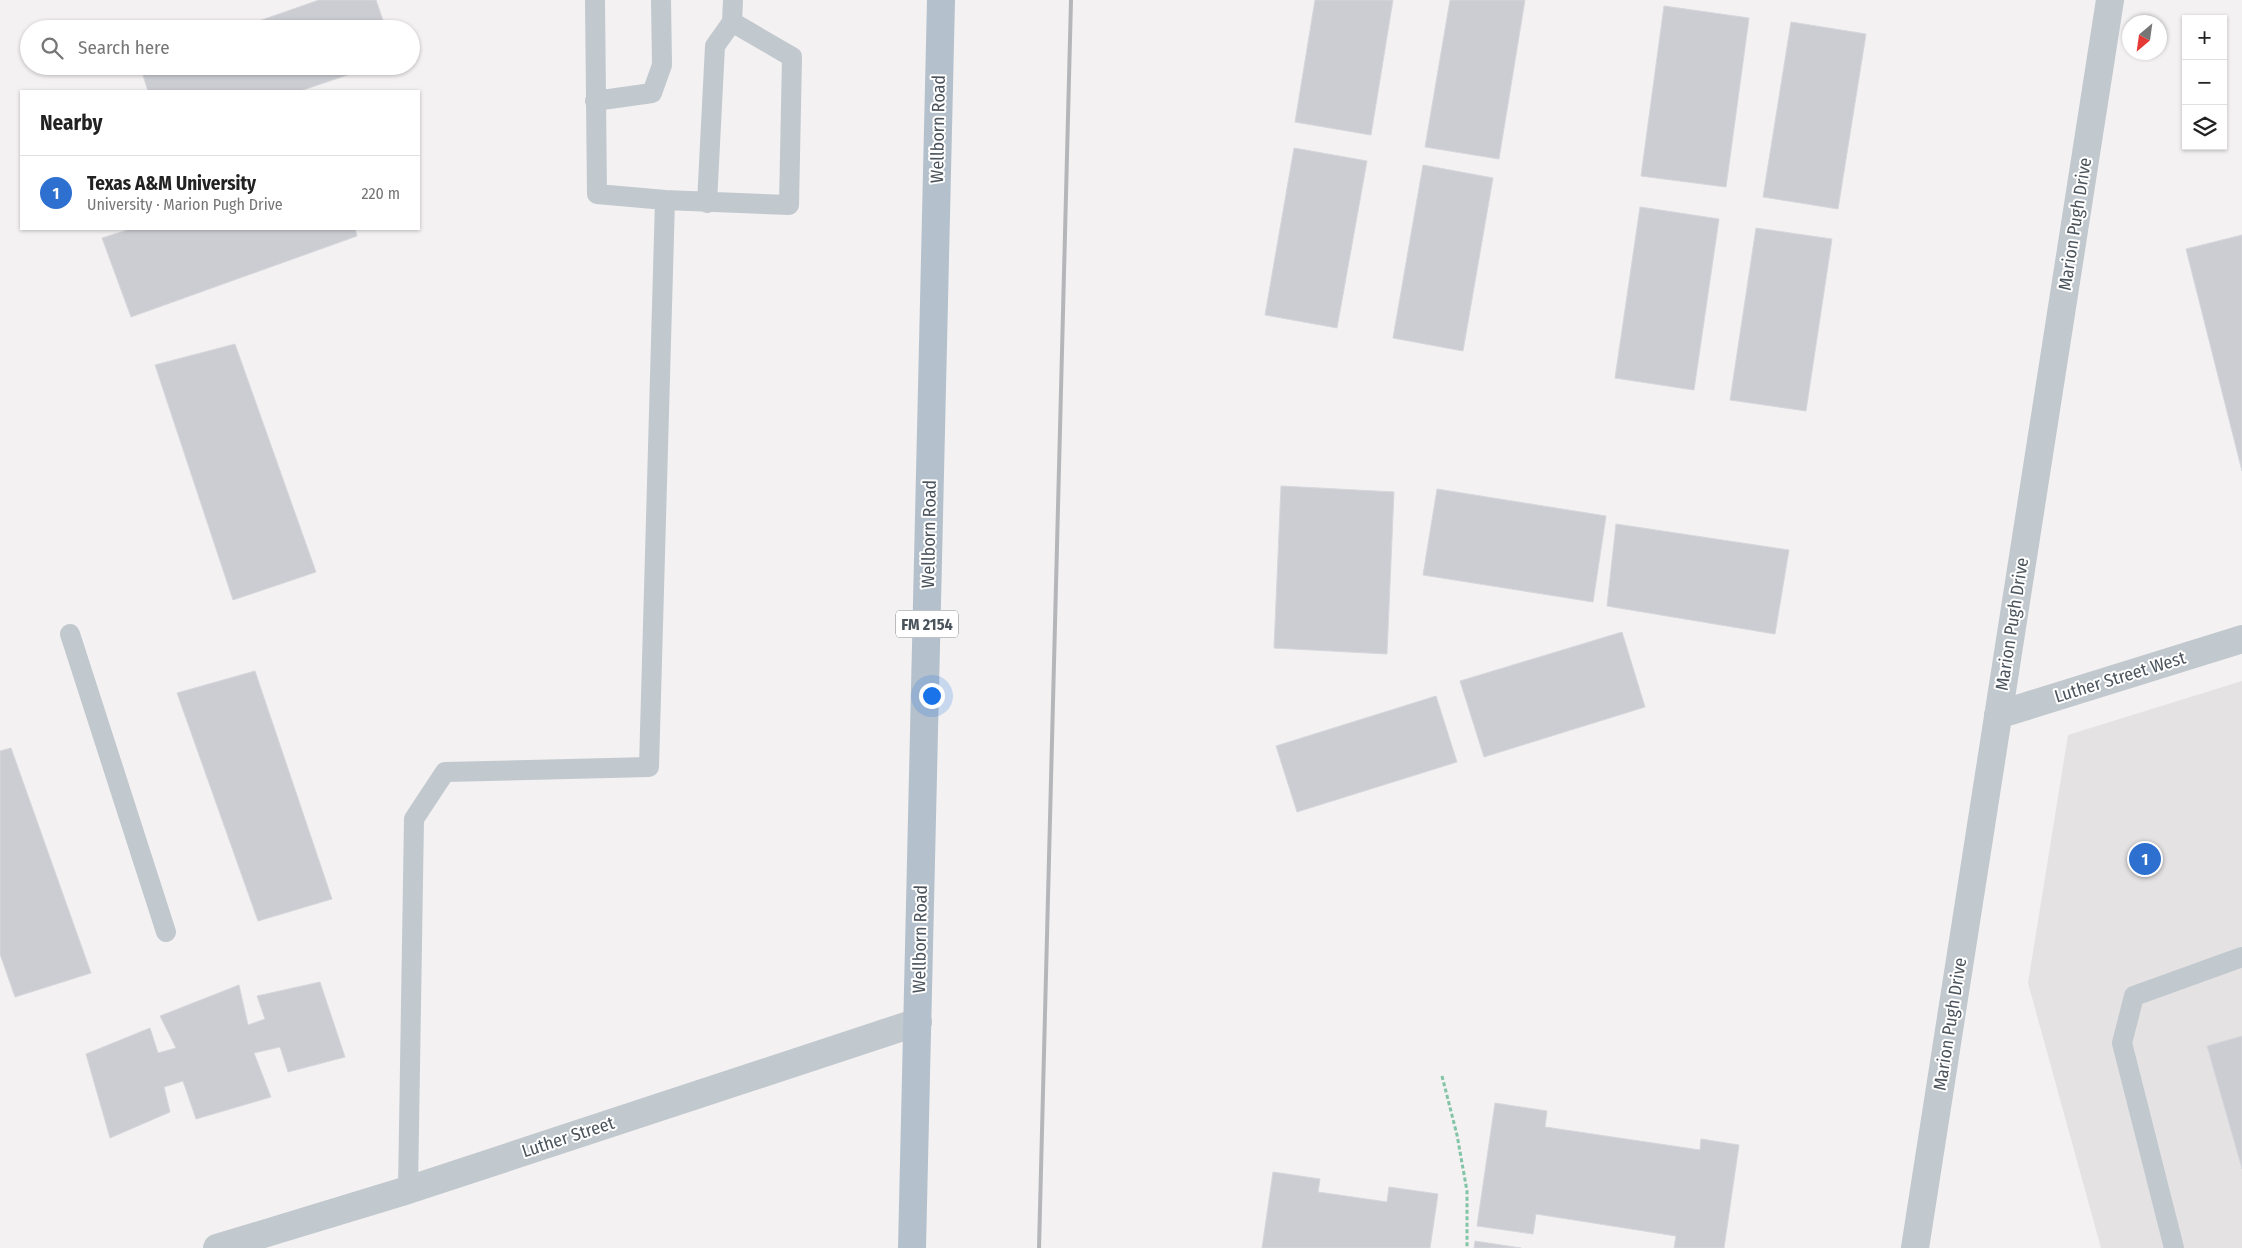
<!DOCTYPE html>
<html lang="en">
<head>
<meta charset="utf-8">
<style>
	:root { --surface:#fff; --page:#f2f2f2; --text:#222; --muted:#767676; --line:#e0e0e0; --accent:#2e70d0 }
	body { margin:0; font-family:"Fira Sans Condensed",sans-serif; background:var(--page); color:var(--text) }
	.controls { position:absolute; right:15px; top:15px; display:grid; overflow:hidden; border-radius:0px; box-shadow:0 1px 4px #0004 }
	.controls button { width:45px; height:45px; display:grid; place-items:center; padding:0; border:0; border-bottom:1px solid var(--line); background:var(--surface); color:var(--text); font:25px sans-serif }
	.compass { position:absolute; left:2122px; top:15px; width:45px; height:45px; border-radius:50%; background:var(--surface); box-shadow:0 1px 4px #0004; rotate:209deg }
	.you { position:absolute; left:931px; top:695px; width:18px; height:18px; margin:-12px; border:4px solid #fff; border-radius:50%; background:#1a73e8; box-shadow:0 0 0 8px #1a73e833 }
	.badge { display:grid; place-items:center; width:32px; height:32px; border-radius:50%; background:var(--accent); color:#fff; font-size:16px; font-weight:700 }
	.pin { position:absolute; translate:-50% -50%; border:2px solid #fff; box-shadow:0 1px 5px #0006 }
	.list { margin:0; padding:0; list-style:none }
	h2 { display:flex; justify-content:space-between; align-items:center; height:65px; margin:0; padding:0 20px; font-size:21px }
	h2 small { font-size:16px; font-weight:400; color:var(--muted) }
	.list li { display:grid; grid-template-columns:32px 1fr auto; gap:15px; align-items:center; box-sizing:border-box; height:75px; padding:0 20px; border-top:1px solid var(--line) }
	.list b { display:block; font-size:19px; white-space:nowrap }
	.list p { margin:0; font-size:16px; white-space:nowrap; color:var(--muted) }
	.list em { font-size:16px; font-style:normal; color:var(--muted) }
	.icon { flex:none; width:28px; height:28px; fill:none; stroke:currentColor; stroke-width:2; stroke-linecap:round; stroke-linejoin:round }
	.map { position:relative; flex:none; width:2242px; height:1248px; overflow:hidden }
	.search { position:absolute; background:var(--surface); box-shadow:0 1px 4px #0004; left:20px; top:20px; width:400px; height:55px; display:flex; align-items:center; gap:12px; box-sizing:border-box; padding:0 18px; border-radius:28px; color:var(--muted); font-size:19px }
	.panel { position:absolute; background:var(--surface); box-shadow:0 1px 4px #0004; left:20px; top:90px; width:400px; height:140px; border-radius:0px }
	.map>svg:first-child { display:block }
	.education { fill:#e4e2e2 }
	.building { fill:#cccdd3; stroke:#d6d7dc }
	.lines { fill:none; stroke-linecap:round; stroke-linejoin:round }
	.path { stroke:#81c5a6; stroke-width:3; stroke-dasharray:4 2.5; stroke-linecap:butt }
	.service { stroke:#c1c8ce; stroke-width:20 }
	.minor { stroke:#c1c8ce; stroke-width:28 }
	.primary { stroke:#b4c0cc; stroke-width:28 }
	.rail { stroke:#b4b6ba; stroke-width:4 }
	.labels { text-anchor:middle; stroke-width:4; stroke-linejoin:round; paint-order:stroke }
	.shield { fill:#fff; stroke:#81878d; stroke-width:1 }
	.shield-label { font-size:16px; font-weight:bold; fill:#4b545c }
	.street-label { font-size:18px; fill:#4b545c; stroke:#fff }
</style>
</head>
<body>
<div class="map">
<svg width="2242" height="1248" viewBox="0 0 2242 1248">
	<rect width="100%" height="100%" fill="#f3f1f1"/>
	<path class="education" d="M 2242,681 L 2242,1248 L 2101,1248 L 2028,983 L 2068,735 Z"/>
	<path class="building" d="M 319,0 L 376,0 L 386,29 L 236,29 Z
		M 1315,0 L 1393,0 L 1371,135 L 1295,122 Z
		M 1450,0 L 1525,0 L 1499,159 L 1425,147 Z
		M 1664,6 L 1749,18 L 1726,187 L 1641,176 Z
		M 1791,22 L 1866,34 L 1838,209 L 1763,197 Z
		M 140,66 L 374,66 L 300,91 L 148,91 Z
		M 1294,148 L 1367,161 L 1337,328 L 1265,315 Z
		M 1423,165 L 1493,178 L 1463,351 L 1393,338 Z
		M 1640,207 L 1719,219 L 1694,390 L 1615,378 Z
		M 1756,228 L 1832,239 L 1806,411 L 1730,400 Z
		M 131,229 L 355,229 L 357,236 L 131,317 L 102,238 Z
		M 2242,235 L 2242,471 L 2186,249 Z
		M 235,344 L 316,572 L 233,600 L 155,365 Z
		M 1281,486 L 1394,492 L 1387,654 L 1274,648 Z
		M 1437,489 L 1606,516 L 1593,602 L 1423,575 Z
		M 1616,524 L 1789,550 L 1775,634 L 1607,606 Z
		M 1622,632 L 1645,707 L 1484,757 L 1460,681 Z
		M 255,671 L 332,899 L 258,921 L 177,693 Z
		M 1436,696 L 1457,762 L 1297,812 L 1276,746 Z
		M 11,748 L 91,973 L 15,997 L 0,954 L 0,751 Z
		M 320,982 L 345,1057 L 288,1072 L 280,1047 L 254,1053 L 271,1097 L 196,1119 L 183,1081 L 164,1087 L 170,1112 L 110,1138 L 86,1054 L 150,1028 L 158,1053 L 176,1048 L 160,1016 L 239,985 L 248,1025 L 265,1019 L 257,996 Z
		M 2242,1036 L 2242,1169 L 2207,1046 Z
		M 1495,1103 L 1547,1111 L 1545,1127 L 1700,1150 L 1701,1139 L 1739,1145 L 1724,1248 L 1674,1248 L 1676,1236 L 1536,1214 L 1533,1234 L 1477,1226 Z
		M 1273,1172 L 1320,1179 L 1318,1192 L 1387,1202 L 1389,1187 L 1438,1194 L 1430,1248 L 1262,1248 Z
		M 1475,1241 L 1521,1248 L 1474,1248 Z"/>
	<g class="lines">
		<path class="path" d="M 1442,1076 L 1457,1135 L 1467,1191 L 1467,1248"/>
		<path class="service" d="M 595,101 L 652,93 L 662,65 L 661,0
			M 665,200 L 789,205 L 792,57 L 732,22 L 733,0
			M 707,203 L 715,46 L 732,22
			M 70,634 L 166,932
			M 408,1190 L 414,819 L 445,772 L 649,767 L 665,200 L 597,194 L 595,0
			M 2174,1248 L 2122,1043 L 2134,996 L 2242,957"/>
		<path class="minor" d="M 1998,715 L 2242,639
			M 217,1248 L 408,1190 L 918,1022
			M 1915,1248 L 2110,0"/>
		<path class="primary" d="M 912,1248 L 941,0"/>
		<path class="rail" d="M 1039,1248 L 1071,0"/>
	</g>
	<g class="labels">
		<rect class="shield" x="896" y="610.5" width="62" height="27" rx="4"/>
		<g class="shield-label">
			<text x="927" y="630">FM 2154</text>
		</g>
		<g class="street-label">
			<text transform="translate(938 129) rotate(-89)" y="6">Wellborn Road</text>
			<text transform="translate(2075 224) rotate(-81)" y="6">Marion Pugh Drive</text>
			<text transform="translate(929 534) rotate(-89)" y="6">Wellborn Road</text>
			<text transform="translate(2012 624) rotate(-81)" y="6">Marion Pugh Drive</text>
			<text transform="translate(2120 677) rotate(-17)" y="6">Luther Street West</text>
			<text transform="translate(920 939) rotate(-89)" y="6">Wellborn Road</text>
			<text transform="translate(1950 1024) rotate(-81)" y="6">Marion Pugh Drive</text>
			<text transform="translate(568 1137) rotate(-18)" y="6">Luther Street</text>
		</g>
	</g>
</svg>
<div class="controls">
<button>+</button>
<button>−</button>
<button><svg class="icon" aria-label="layers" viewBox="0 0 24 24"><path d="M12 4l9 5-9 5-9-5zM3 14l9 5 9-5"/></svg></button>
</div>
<svg class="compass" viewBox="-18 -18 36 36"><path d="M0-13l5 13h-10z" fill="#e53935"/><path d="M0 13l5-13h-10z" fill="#767676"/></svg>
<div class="you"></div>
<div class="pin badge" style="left:2145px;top:859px">1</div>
<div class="search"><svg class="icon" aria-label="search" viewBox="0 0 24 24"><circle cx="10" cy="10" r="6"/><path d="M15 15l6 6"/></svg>Search here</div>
<section class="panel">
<h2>Nearby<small></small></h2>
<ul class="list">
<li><span class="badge">1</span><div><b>Texas A&amp;M University</b><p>University · Marion Pugh Drive</p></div><em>220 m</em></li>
</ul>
</section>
</div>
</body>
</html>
